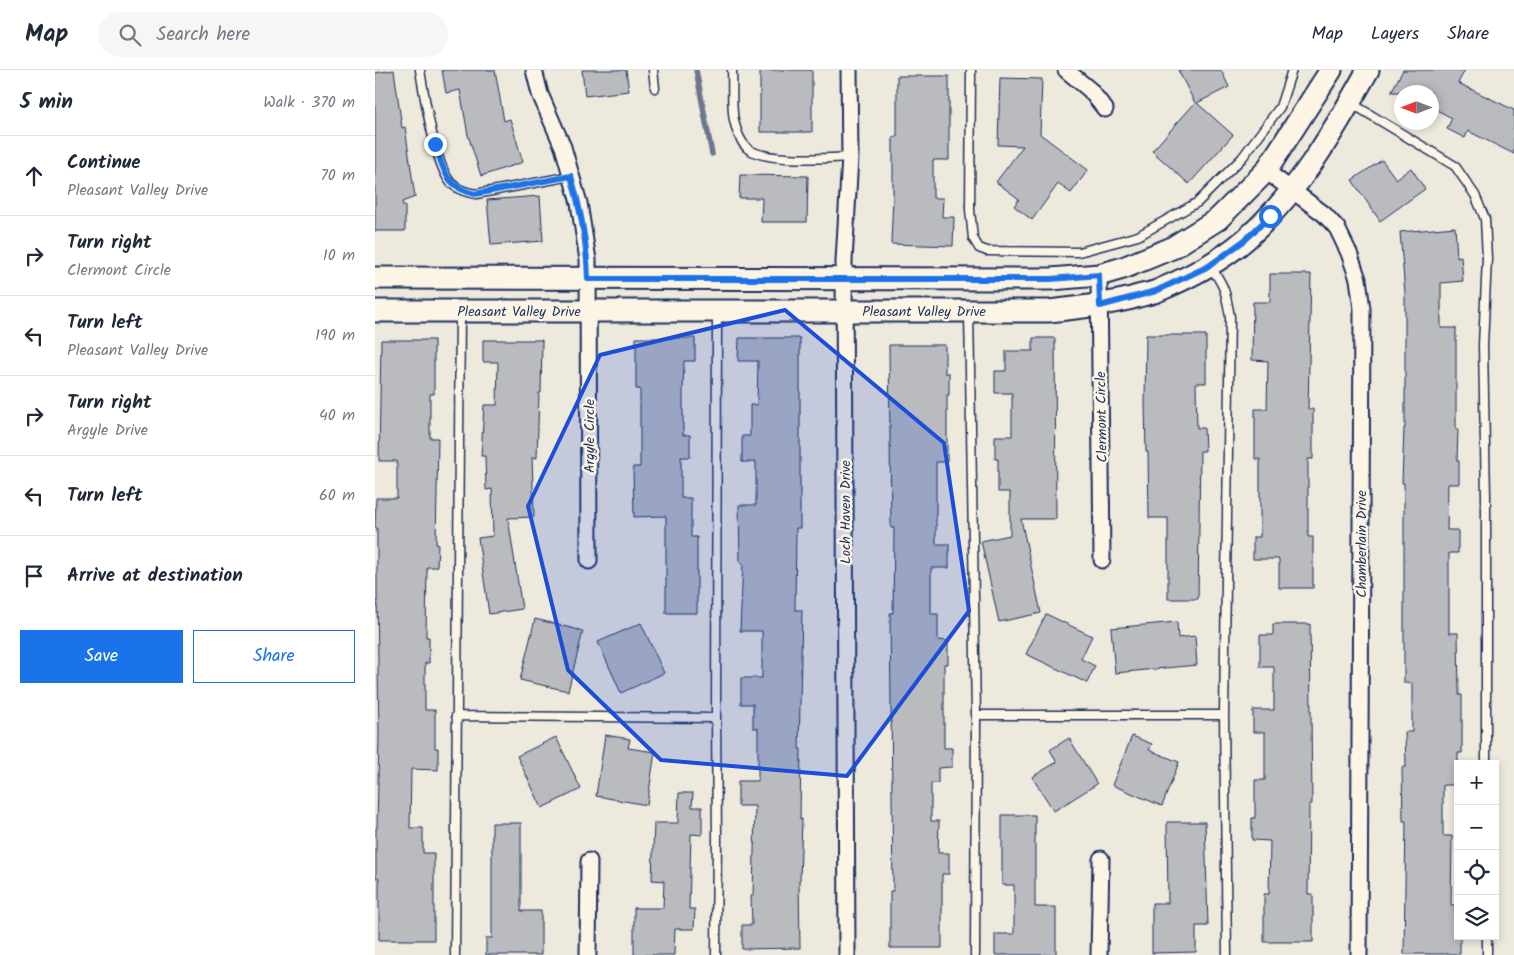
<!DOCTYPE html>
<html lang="en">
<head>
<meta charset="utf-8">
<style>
	:root { --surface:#fff; --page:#f6f6f7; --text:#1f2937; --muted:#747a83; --line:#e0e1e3; --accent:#1a73e8 }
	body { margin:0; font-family:Kalam,sans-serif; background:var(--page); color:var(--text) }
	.controls { position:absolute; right:15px; bottom:15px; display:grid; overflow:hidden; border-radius:0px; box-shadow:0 2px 8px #0003 }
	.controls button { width:45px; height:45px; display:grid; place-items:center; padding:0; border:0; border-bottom:1px solid var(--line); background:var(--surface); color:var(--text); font:25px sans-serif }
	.compass { position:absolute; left:1019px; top:15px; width:45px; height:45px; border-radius:50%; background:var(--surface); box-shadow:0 2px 8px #0003; rotate:270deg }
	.stop { position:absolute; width:15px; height:15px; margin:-11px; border:4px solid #1a73e8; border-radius:50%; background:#fff }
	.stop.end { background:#1a73e8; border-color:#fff; box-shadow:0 1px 5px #0008 }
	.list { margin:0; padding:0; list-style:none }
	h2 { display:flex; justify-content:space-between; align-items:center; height:65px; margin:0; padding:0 20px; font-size:21px }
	h2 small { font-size:16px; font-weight:400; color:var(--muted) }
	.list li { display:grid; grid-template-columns:32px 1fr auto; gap:15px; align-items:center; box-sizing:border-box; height:80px; padding:0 20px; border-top:1px solid var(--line) }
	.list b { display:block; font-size:19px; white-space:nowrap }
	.list p { margin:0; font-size:16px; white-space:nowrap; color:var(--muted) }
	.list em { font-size:16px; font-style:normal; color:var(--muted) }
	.actions { display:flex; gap:10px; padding:15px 20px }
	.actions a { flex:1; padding:11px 0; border:1px solid var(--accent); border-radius:0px; text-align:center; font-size:18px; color:var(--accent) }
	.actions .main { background:var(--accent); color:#fff }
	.icon { flex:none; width:28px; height:28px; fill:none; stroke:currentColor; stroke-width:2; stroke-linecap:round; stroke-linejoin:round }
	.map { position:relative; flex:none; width:1139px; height:885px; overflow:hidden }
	header { display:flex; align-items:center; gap:30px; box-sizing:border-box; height:70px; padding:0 25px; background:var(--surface); border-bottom:1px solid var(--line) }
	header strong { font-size:24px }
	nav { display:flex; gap:28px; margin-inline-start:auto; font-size:18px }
	.search { width:350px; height:45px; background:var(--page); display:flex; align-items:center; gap:12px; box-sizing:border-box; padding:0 18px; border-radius:28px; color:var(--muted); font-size:19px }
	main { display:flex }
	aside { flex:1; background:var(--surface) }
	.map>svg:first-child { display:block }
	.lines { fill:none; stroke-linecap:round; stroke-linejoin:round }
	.stream { stroke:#6c778f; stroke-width:5.5 }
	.building { fill:#babbbe; stroke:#1b2f5e }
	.lane-casing { stroke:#1b2f5e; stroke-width:11 }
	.street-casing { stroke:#1b2f5e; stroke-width:19 }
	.secondary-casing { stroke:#1b2f5e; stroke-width:25 }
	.lane { stroke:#fcf5e5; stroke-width:8 }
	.street { stroke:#fcf5e5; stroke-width:15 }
	.secondary { stroke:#fcf5e5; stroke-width:21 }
	.route { stroke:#1a73e8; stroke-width:6 }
	.marked { fill:#1d4ed8; fill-opacity:0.2; stroke:#1d4ed8; stroke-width:4; stroke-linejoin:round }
	.labels { text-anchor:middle; stroke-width:5; stroke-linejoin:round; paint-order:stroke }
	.street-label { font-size:14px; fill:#1b2f5e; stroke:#fcf5e5 }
</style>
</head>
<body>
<header>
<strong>Map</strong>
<div class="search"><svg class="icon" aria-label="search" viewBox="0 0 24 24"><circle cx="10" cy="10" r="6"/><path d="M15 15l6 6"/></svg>Search here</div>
<nav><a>Map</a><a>Layers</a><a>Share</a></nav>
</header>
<main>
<aside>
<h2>5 min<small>Walk · 370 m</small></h2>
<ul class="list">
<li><svg class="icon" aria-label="ahead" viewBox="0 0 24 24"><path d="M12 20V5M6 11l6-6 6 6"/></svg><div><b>Continue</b><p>Pleasant Valley Drive</p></div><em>70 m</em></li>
<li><svg class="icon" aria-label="right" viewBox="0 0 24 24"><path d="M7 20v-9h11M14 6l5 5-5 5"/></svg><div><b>Turn right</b><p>Clermont Circle</p></div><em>10 m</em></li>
<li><svg class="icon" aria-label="left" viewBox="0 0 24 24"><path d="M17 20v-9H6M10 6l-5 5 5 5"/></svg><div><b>Turn left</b><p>Pleasant Valley Drive</p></div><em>190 m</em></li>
<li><svg class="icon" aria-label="right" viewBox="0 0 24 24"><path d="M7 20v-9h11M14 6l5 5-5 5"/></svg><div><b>Turn right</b><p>Argyle Drive</p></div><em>40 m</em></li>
<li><svg class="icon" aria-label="left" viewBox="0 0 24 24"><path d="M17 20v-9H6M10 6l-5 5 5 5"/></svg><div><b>Turn left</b></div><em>60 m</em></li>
<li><svg class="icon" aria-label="arrive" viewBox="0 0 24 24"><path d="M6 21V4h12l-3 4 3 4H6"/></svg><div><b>Arrive at destination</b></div></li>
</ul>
<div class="actions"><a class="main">Save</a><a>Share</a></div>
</aside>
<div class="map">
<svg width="1139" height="885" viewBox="0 0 1139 885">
	<rect width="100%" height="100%" fill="#eee9dd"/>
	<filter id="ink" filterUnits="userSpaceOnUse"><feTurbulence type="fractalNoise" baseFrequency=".02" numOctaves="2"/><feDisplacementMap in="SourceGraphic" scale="10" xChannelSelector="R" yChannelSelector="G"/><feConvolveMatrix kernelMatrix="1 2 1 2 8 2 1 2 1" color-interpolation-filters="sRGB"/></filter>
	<g filter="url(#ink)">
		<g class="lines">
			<path class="stream" d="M 321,0 L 337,84"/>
		</g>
		<path class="building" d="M 19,0 L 27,58 L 30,57 L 40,127 L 27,132 L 28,136 L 30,135 L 30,161 L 0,161 L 0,3 Z
			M 67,0 L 120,0 L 129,51 L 135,49 L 148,92 L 106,106 L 93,65 L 85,20 L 71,23 Z
			M 207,0 L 251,0 L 254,21 L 210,26 Z
			M 385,0 L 437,0 L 437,62 L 385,62 Z
			M 803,0 L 846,0 L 854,17 L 822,33 L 858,65 L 814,114 L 777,81 L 820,33 Z
			M 1028,0 L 1090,0 L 1083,13 L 1139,40 L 1139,84 L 1093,61 L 1090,68 L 1072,59 L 1077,48 L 1056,37 L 1056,22 L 1016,22 Z
			M 522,6 L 574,6 L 574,90 L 558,90 L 558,128 L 568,128 L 567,147 L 579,147 L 578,176 L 516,174 L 518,126 L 518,67 L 522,67 Z
			M 625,8 L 667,9 L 665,64 L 713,100 L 696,123 L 683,114 L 657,150 L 639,136 L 644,129 L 621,112 L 648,76 L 623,75 Z
			M 1007,90 L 1021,109 L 1036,98 L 1050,119 L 1005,151 L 977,110 Z
			M 365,105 L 433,106 L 432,152 L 386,152 L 387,128 L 364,128 Z
			M 165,126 L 168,171 L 116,175 L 112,130 Z
			M 1080,157 L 1082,187 L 1086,186 L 1088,211 L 1066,213 L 1066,258 L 1081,258 L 1081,359 L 1083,359 L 1082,391 L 1084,391 L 1084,414 L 1073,414 L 1072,460 L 1083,460 L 1083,483 L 1074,483 L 1074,563 L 1083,563 L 1084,625 L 1087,625 L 1087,683 L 1083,683 L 1083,715 L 1068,715 L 1068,766 L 1077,766 L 1076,835 L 1080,835 L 1080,858 L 1083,858 L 1083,866 L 1085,866 L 1085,884 L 1029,884 L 1031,751 L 1028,751 L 1027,697 L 1031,697 L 1030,662 L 1037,662 L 1037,613 L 1029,613 L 1029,413 L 1027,413 L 1029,358 L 1030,358 L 1030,223 L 1025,162 Z
			M 895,204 L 936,204 L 933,339 L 938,339 L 938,389 L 933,389 L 933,467 L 938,467 L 938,518 L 904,518 L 904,489 L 878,489 L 878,467 L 885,467 L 885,389 L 880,389 L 880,339 L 892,339 L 893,291 L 877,290 L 878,232 L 895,232 Z
			M 771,265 L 831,265 L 831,313 L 821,313 L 822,358 L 829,358 L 830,381 L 825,381 L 823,529 L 793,529 L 793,448 L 774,448 L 773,382 L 771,382 L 770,332 Z
			M 261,268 L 320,268 L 320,291 L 309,291 L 308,319 L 308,365 L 315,365 L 315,387 L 306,387 L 306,428 L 316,428 L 316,467 L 322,467 L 322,543 L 291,543 L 291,446 L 259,447 L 258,397 L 265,397 L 265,319 L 261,319 Z
			M 364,268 L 425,268 L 425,458 L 421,458 L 420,540 L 427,540 L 424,679 L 426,679 L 425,749 L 427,749 L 425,810 L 424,810 L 425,878 L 367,879 L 367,855 L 377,855 L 376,826 L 378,826 L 380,736 L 363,736 L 363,711 L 383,711 L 383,658 L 378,658 L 378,634 L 366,634 L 366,608 L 387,608 L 387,561 L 365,561 L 368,493 L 365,493 L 364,435 L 381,435 L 381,392 L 367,392 L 367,366 L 375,366 L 375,335 L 382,335 L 383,291 L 363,291 Z
			M 658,268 L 680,268 L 681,449 L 646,449 L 666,543 L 624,552 L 606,471 L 635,465 L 635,422 L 623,422 L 623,389 L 620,389 L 620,366 L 637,366 L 637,323 L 620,323 L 620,301 L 631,301 L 631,281 L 658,281 Z
			M 6,270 L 59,270 L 59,324 L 55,324 L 55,368 L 63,368 L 61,474 L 63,474 L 62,497 L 52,497 L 51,567 L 54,567 L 54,593 L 50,593 L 50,640 L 60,640 L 60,678 L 63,678 L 63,700 L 36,699 L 35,758 L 48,758 L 48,783 L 59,783 L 59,870 L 4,870 L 4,808 L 1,808 L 1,758 L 2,758 L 4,666 L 2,524 L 2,458 L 0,458 L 1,428 L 22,428 L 22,391 L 4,391 Z
			M 108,270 L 167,270 L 166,323 L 164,323 L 162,388 L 157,387 L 159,447 L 133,448 L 147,539 L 114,544 L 103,468 L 118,466 L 117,419 L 111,420 L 110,386 L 106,386 L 109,335 L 122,335 L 123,292 L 108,292 Z
			M 514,275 L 570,275 L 570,303 L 574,303 L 574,325 L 572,325 L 572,392 L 561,392 L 561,474 L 574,474 L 574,498 L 556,498 L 556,544 L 563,544 L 563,570 L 573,571 L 573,594 L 569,594 L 569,678 L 577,678 L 577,697 L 563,698 L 563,713 L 556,713 L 556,751 L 564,751 L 563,783 L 574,783 L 574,804 L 567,804 L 567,878 L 515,878 L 515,821 L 518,821 L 515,543 L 518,543 L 519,458 L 516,458 Z
			M 671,544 L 717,566 L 706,589 L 720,596 L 712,613 L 651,584 Z
			M 160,549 L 208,561 L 193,621 L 145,610 Z
			M 802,552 L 803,568 L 820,566 L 822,595 L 740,603 L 736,558 Z
			M 266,553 L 289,603 L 246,623 L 223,572 Z
			M 898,554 L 935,554 L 937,734 L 934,734 L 933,824 L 938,824 L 938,872 L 889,872 L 889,824 L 894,824 L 895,771 L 877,770 L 877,748 L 880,748 L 880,710 L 890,710 L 890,662 L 878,662 L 878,640 L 899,640 L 899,597 L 885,597 L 885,565 L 898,565 Z
			M 230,665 L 255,669 L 253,678 L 280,682 L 272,735 L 221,726 Z
			M 757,666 L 777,674 L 774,680 L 804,692 L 787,736 L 737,715 Z
			M 181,667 L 206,719 L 167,738 L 142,686 Z
			M 694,668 L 722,714 L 679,741 L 657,707 L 682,692 L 675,680 Z
			M 304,723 L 318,723 L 317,737 L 327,737 L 327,765 L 316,764 L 314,839 L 320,839 L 319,859 L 300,859 L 299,885 L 259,885 L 259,838 L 288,838 L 289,811 L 277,810 L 279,753 L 303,753 Z
			M 627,745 L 660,745 L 660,837 L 681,837 L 681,885 L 620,885 L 620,864 L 639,864 L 639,815 L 627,815 Z
			M 792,752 L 830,752 L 833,856 L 821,856 L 821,882 L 777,883 L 777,833 L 793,833 Z
			M 117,753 L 146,753 L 146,841 L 166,841 L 166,885 L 111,885 L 111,868 L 117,868 Z"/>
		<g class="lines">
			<g class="lane-casing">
				<path id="lane" d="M 45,0 C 49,25 60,95 76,113 C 83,120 91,122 101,124 L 196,106
					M 278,0 L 280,18
					M 357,0 C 358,15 356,36 359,50 C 361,60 365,71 372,78 C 389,93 452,88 475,87
					M 596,0 L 595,140 L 598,168 L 604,178 L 612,181 L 704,182 L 763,166 L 823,132 L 867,88 L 905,37 L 917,0
					M 976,33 L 1080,96 L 1100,125 L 1110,149 L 1112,188 L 1108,275 L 1111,427 L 1111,694
					M 835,197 C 850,215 851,224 855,247 L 849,645 L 852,885
					M 594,242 L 601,645 L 600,885
					M 601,645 L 849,645
					M 81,646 L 341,648
					M 1112,866 L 1112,885
					M 80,885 L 85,242
					M 341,885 L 342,767 L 341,648 L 342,242"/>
			</g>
			<g class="street-casing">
				<path id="street" d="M 159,0 L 165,24 L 188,77 L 204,133 L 213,190 L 214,491
					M 691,0 L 715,20 L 730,39
					M 891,101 L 949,144 L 962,158 L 974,183 L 983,209 L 987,239 L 984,885
					M 724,205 L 727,490
					M 213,885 L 214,791
					M 472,885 L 469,191 L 475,87 L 474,0
					M 724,885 L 726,789"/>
			</g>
			<g class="secondary-casing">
				<path id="secondary" d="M 0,208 L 676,209 L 724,205 L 748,198 L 797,178 L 843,149 L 891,101 L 956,0
					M 0,241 L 674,241 C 702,238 729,235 757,228 C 765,225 774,224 782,221 C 813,208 846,191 871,169 C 924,122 959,61 993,0"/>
			</g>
			<use href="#lane" class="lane"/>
			<use href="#street" class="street"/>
			<use href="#secondary" class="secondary"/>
		</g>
	</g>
	<g class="lines" filter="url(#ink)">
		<path class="route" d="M 60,74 C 69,100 70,117 100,124 L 196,106 C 206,140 212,174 213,209 L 676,209 L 724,205 L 725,236 L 781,221 L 834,196 L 870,170 L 895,146"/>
	</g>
	<path class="marked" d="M 410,240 L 569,373 L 594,541 L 472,706 L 286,690 L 193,600 L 153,436 L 225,285 Z"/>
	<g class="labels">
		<g class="street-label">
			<text x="144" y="246">Pleasant Valley Drive</text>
			<text x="549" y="246">Pleasant Valley Drive</text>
			<text transform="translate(726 347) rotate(-91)" y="5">Clermont Circle</text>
			<text transform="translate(214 366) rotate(-90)" y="5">Argyle Circle</text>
			<text transform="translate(470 442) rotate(-90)" y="5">Loch Haven Drive</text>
			<text transform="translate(986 474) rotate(-90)" y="5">Chamberlain Drive</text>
		</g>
	</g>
</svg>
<div class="controls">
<button>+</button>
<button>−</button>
<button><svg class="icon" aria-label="locate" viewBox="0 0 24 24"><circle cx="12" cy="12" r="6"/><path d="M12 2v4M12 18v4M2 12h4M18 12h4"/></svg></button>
<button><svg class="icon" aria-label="layers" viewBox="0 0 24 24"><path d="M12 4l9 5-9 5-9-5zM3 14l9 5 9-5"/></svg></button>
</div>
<svg class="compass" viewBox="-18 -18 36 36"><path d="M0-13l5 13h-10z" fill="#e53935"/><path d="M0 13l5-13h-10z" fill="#747a83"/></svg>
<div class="stop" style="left:895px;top:146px"></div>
<div class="stop end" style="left:60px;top:74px"></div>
</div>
</main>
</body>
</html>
